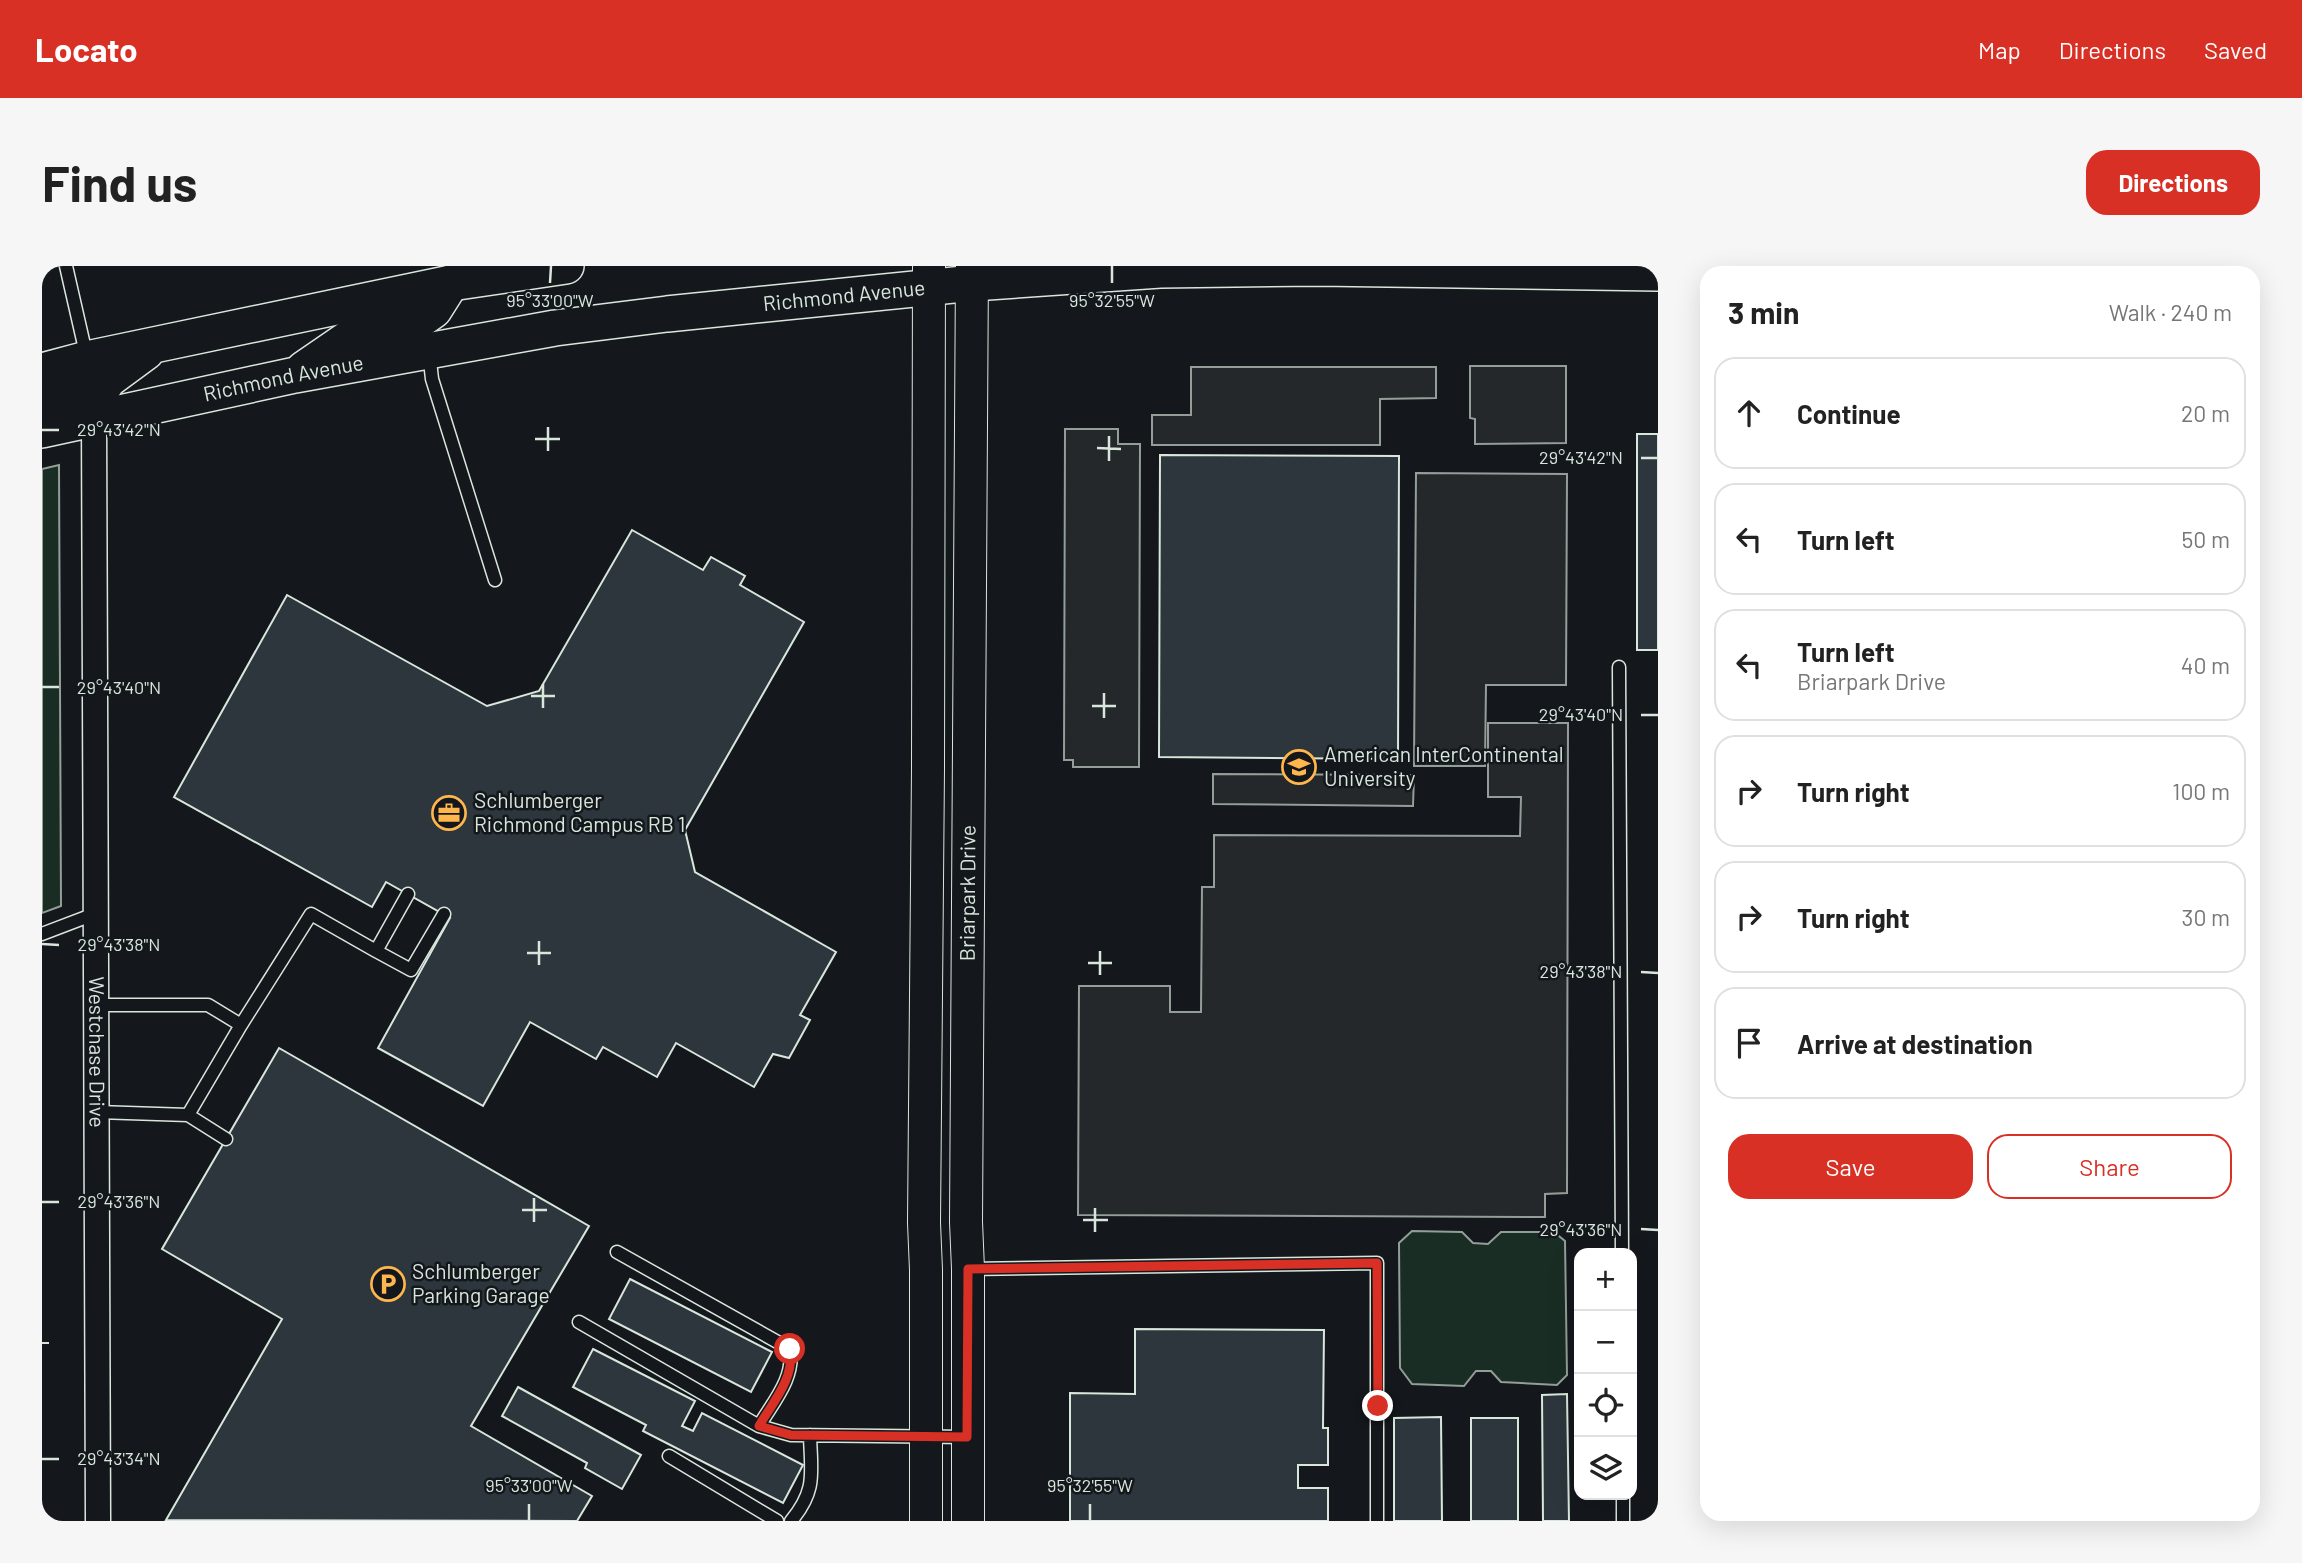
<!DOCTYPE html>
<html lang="en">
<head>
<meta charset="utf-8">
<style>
	:root { --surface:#fff; --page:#f6f6f6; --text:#222; --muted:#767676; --line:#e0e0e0; --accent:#d93025 }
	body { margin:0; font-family:Barlow,sans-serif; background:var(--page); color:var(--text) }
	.controls { position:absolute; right:21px; bottom:21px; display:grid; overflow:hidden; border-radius:14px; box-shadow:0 7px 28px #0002 }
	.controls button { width:63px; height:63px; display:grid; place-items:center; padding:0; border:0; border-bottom:2px solid var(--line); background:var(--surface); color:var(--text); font:35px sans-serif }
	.stop { position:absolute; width:21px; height:21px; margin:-16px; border:5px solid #d93025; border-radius:50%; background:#fff }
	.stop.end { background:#d93025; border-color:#fff; box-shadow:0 2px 7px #0008 }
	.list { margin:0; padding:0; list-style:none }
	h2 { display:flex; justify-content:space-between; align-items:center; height:91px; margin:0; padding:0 28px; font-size:30px }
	h2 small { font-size:23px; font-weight:400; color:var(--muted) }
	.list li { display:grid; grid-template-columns:46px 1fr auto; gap:21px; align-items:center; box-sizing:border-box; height:112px; margin:0 14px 14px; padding:0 14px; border:2px solid var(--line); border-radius:21px }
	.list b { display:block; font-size:26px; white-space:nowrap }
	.list p { margin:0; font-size:23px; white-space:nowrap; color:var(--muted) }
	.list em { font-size:23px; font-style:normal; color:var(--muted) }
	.actions { display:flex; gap:14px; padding:21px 28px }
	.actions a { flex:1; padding:16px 0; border:2px solid var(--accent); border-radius:21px; text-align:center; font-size:24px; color:var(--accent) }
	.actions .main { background:var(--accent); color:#fff }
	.icon { flex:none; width:38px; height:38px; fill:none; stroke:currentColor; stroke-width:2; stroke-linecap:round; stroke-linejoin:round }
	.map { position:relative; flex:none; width:1616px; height:1255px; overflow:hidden; border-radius:21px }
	header { display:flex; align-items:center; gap:42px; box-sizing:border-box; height:98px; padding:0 35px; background:var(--accent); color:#fff }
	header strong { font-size:33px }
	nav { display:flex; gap:38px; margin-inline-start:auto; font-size:24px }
	.intro { display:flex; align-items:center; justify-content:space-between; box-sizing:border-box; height:168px; padding:0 42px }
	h1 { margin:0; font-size:49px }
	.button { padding:18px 32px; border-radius:21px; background:var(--accent); color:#fff; font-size:24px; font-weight:700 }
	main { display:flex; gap:42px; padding:0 42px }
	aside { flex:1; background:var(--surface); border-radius:21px; box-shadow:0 7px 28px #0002 }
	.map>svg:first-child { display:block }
	.green { fill:#1a2d24; stroke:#939e99; stroke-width:2 }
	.parking { fill:#24282b; stroke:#939e99; stroke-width:2 }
	.building { fill:#2c363c; stroke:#d8e6dc; stroke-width:2 }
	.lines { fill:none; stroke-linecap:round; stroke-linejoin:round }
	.service-casing { stroke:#d8e6dc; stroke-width:15 }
	.minor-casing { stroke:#d8e6dc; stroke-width:27 }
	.tertiary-casing { stroke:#d8e6dc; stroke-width:34 }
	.secondary-casing { stroke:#d8e6dc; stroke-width:38 }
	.service { stroke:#14181c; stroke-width:12 }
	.minor { stroke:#14181c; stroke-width:24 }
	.tertiary { stroke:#14181c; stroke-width:32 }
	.secondary { stroke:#14181c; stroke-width:35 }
	.fence { stroke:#d8e6dc; stroke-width:2; stroke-dasharray:9 3.5; stroke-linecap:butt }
	.route { stroke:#d93025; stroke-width:9 }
	.ticks { fill:none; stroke:#d8e6dc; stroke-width:2.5 }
	.labels { text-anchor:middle; stroke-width:5; stroke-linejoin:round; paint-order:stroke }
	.street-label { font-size:21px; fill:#d8e6dc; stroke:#14181c }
	.poi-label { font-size:21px; fill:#d8e6dc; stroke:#14181c; text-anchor:start }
	.ticks-label { font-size:18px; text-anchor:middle; fill:#d8e6dc; stroke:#14181c; stroke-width:5; stroke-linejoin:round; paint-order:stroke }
</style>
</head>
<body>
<header>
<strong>Locato</strong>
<nav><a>Map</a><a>Directions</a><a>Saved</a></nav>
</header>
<div class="intro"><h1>Find us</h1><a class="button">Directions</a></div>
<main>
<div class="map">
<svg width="1616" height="1255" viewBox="0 0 1616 1255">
	<rect width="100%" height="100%" fill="#14181c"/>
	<path class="green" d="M 17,199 L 19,640 L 0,647 L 0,203 Z
		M 1370,965 L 1420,966 L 1431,977 L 1446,978 L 1459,966 L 1512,966 L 1523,975 L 1525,1109 L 1515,1119 L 1459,1116 L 1449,1105 L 1434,1105 L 1422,1120 L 1370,1118 L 1358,1102 L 1357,977 Z"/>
	<path class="parking" d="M 1428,100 L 1524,100 L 1524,177 L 1433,178 L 1433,153 L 1428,152 Z
		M 1149,101 L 1394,101 L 1394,132 L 1338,133 L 1338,179 L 1110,179 L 1110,149 L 1149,149 Z
		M 1023,163 L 1076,163 L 1076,178 L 1098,178 L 1097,501 L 1031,501 L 1031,494 L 1022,494 Z
		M 1374,207 L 1525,208 L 1524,419 L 1444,419 L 1443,500 L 1372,500 Z
		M 1446,457 L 1526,457 L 1525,927 L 1503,928 L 1503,951 L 1036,949 L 1037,720 L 1128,720 L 1128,746 L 1159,746 L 1160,621 L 1172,621 L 1172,569 L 1478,570 L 1479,531 L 1446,531 Z
		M 1171,508 L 1372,509 L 1371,540 L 1171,538 Z"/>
	<path class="building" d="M 1595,168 L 1616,168 L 1616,384 L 1595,384 Z
		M 1118,189 L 1357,190 L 1356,493 L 1117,491 Z
		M 590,264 L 661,304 L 669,291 L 703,310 L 698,319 L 762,356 L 643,564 L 653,606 L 794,686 L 758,749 L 768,754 L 747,792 L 731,788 L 712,821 L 634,777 L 615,811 L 561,781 L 554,793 L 488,756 L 441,840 L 336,782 L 408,652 L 344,616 L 330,641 L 132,531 L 245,329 L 445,440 L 497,425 Z
		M 237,782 L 547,960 L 429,1160 L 550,1230 L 535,1255 L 124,1254 L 240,1053 L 120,983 Z
		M 588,1013 L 730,1086 L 709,1126 L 567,1053 Z
		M 1093,1063 L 1282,1064 L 1281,1162 L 1286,1162 L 1286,1199 L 1256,1199 L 1256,1222 L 1286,1222 L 1286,1255 L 1028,1255 L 1028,1127 L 1093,1128 Z
		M 551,1083 L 653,1135 L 640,1160 L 651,1165 L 660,1147 L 761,1199 L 741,1237 L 601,1165 L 604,1159 L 531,1121 Z
		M 476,1121 L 599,1189 L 580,1223 L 543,1202 L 545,1197 L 460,1150 Z
		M 1525,1128 L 1527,1255 L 1501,1255 L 1500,1129 Z
		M 1399,1151 L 1400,1255 L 1352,1255 L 1352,1152 Z
		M 1429,1152 L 1476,1152 L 1476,1255 L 1429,1255 Z"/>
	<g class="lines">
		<g class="service-casing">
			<path id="service" d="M 24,0 L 45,92
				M 387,86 L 390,113 L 453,314
				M 1577,401 L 1580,987
				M 0,668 L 55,647
				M 334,685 L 369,704 L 402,648
				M 55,739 L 166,739 L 199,759
				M 55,846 L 146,849 L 184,873
				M 146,849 L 199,759 L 269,648 L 334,685 L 366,628
				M 575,986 L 748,1083 C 753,1112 731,1136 717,1160
				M 926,1003 L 1335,997 L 1335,1255
				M 537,1056 L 717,1160 L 749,1169 L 925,1171
				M 627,1190 L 735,1255
				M 1581,1229 L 1581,1255
				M 749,1255 C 775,1224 769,1207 768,1169"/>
		</g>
		<g class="minor-casing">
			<g id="minor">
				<path id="s1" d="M 52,151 L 56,1255"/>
			</g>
		</g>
		<g class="tertiary-casing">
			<g id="tertiary">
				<path d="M 884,1255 L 884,1004 L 882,957 L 886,502 L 887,0"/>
				<path id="s2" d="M 926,1255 L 926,1003 L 924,956 L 930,0"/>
			</g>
		</g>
		<g class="secondary-casing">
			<g id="secondary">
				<path d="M 262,103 L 313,68 L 371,59 L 392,44 L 409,17"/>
				<path d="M 0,105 L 45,93 L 409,17 L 524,0"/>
				<path d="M 0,138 L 22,130 L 38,120 L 45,93"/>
				<path d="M 52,151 L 56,129 L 66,114 L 104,86"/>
				<path id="s3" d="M 0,164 L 253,109 L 513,62 L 625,48 L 931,17 L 1118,4 L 1277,2 L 1616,7"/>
			</g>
		</g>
		<use href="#service" class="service"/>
		<use href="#minor" class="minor"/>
		<use href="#tertiary" class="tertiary"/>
		<use href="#secondary" class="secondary"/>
		<path class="fence" d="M 0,1077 L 7,1077"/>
	</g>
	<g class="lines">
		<path class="route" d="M 748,1083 C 753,1112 731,1136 717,1160 L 749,1169 L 925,1171 L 926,1003 L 1335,997 L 1336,1140"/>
	</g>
	<path class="ticks" d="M 508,17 L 509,0M 1070,17 L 1070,0M 0,164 L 17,164M 493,173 L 518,173M 1055,182 L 1079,183M 506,185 L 506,161M 1599,192 L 1616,192M 1067,195 L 1067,170M 0,421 L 17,421M 489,430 L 513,430M 1050,440 L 1074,440M 501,442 L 501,418M 1599,449 L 1616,449M 1062,452 L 1062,427M 0,678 L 17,679M 485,687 L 509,687M 1046,697 L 1070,697M 497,699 L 497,675M 1599,706 L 1616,707M 1058,709 L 1058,685M 0,936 L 17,936M 480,944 L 505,944M 1041,954 L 1066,954M 492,956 L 492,932M 1599,963 L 1616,964M 1053,966 L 1053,942M 0,1193 L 17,1193M 487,1255 L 487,1238M 1048,1255 L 1048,1238"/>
	<defs>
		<g id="university-ring" transform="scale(1.75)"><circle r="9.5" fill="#14181c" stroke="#ffb74d" stroke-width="1.5"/><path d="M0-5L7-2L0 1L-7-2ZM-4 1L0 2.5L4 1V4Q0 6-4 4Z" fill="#ffb74d"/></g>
		<g id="office-ring" transform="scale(1.75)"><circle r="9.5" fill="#14181c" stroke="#ffb74d" stroke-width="1.5"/><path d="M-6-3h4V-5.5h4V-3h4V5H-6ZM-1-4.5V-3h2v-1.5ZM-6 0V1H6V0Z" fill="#ffb74d"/></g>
		<g id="parking-ring" transform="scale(1.75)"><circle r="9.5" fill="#14181c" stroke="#ffb74d" stroke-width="1.5"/><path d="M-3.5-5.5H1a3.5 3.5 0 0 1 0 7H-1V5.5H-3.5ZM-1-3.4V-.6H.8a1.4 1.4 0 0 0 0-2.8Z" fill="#ffb74d"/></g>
	</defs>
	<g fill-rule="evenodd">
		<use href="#university-ring" x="1257" y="501"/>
		<use href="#office-ring" x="407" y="547"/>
		<use href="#parking-ring" x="346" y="1018"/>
	</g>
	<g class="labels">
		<g class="street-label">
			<text dy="7" stroke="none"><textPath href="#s3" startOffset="814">Richmond Avenue</textPath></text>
			<text dy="7" stroke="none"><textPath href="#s3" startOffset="247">Richmond Avenue</textPath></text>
			<text dy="7" stroke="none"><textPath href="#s2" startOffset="628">Briarpark Drive</textPath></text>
			<text dy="7" stroke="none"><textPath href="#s1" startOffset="635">Westchase Drive</textPath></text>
		</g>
		<g class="poi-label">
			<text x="1282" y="496">American InterContinental<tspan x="1282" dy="24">University</tspan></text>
			<text x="432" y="542">Schlumberger<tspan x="432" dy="24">Richmond Campus RB 1</tspan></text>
			<text x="370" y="1013">Schlumberger<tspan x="370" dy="24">Parking Garage</tspan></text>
		</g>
	</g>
	<g class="ticks-label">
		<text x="508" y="41">95°33'00"W</text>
		<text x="1070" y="41">95°32'55"W</text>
		<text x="77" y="170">29°43'42"N</text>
		<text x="1539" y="198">29°43'42"N</text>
		<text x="77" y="428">29°43'40"N</text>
		<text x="1539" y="455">29°43'40"N</text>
		<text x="77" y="685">29°43'38"N</text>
		<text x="1539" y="712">29°43'38"N</text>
		<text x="77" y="942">29°43'36"N</text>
		<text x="1539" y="970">29°43'36"N</text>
		<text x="77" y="1199">29°43'34"N</text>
		<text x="487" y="1226">95°33'00"W</text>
		<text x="1048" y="1226">95°32'55"W</text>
	</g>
</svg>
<div class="controls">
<button>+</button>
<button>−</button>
<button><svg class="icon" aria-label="locate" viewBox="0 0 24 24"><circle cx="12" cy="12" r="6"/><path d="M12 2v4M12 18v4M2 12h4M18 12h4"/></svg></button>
<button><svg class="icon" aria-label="layers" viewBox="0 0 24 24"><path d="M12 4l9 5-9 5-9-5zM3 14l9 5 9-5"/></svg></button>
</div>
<div class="stop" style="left:748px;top:1083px"></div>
<div class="stop end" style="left:1336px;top:1140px"></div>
</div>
<aside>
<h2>3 min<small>Walk · 240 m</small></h2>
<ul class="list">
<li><svg class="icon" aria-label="ahead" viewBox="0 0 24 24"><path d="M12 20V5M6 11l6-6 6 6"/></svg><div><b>Continue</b></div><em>20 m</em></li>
<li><svg class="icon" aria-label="left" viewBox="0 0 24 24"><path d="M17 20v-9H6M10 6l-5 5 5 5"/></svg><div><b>Turn left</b></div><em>50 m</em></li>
<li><svg class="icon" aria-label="left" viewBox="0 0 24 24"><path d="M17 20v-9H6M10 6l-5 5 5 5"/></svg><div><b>Turn left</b><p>Briarpark Drive</p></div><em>40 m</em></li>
<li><svg class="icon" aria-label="right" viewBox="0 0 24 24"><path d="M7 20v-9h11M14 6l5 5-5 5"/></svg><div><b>Turn right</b></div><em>100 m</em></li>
<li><svg class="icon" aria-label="right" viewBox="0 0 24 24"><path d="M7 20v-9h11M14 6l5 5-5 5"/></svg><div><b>Turn right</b></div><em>30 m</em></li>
<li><svg class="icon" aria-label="arrive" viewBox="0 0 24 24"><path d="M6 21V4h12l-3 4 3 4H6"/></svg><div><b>Arrive at destination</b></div></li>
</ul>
<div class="actions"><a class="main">Save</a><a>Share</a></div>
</aside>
</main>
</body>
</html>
